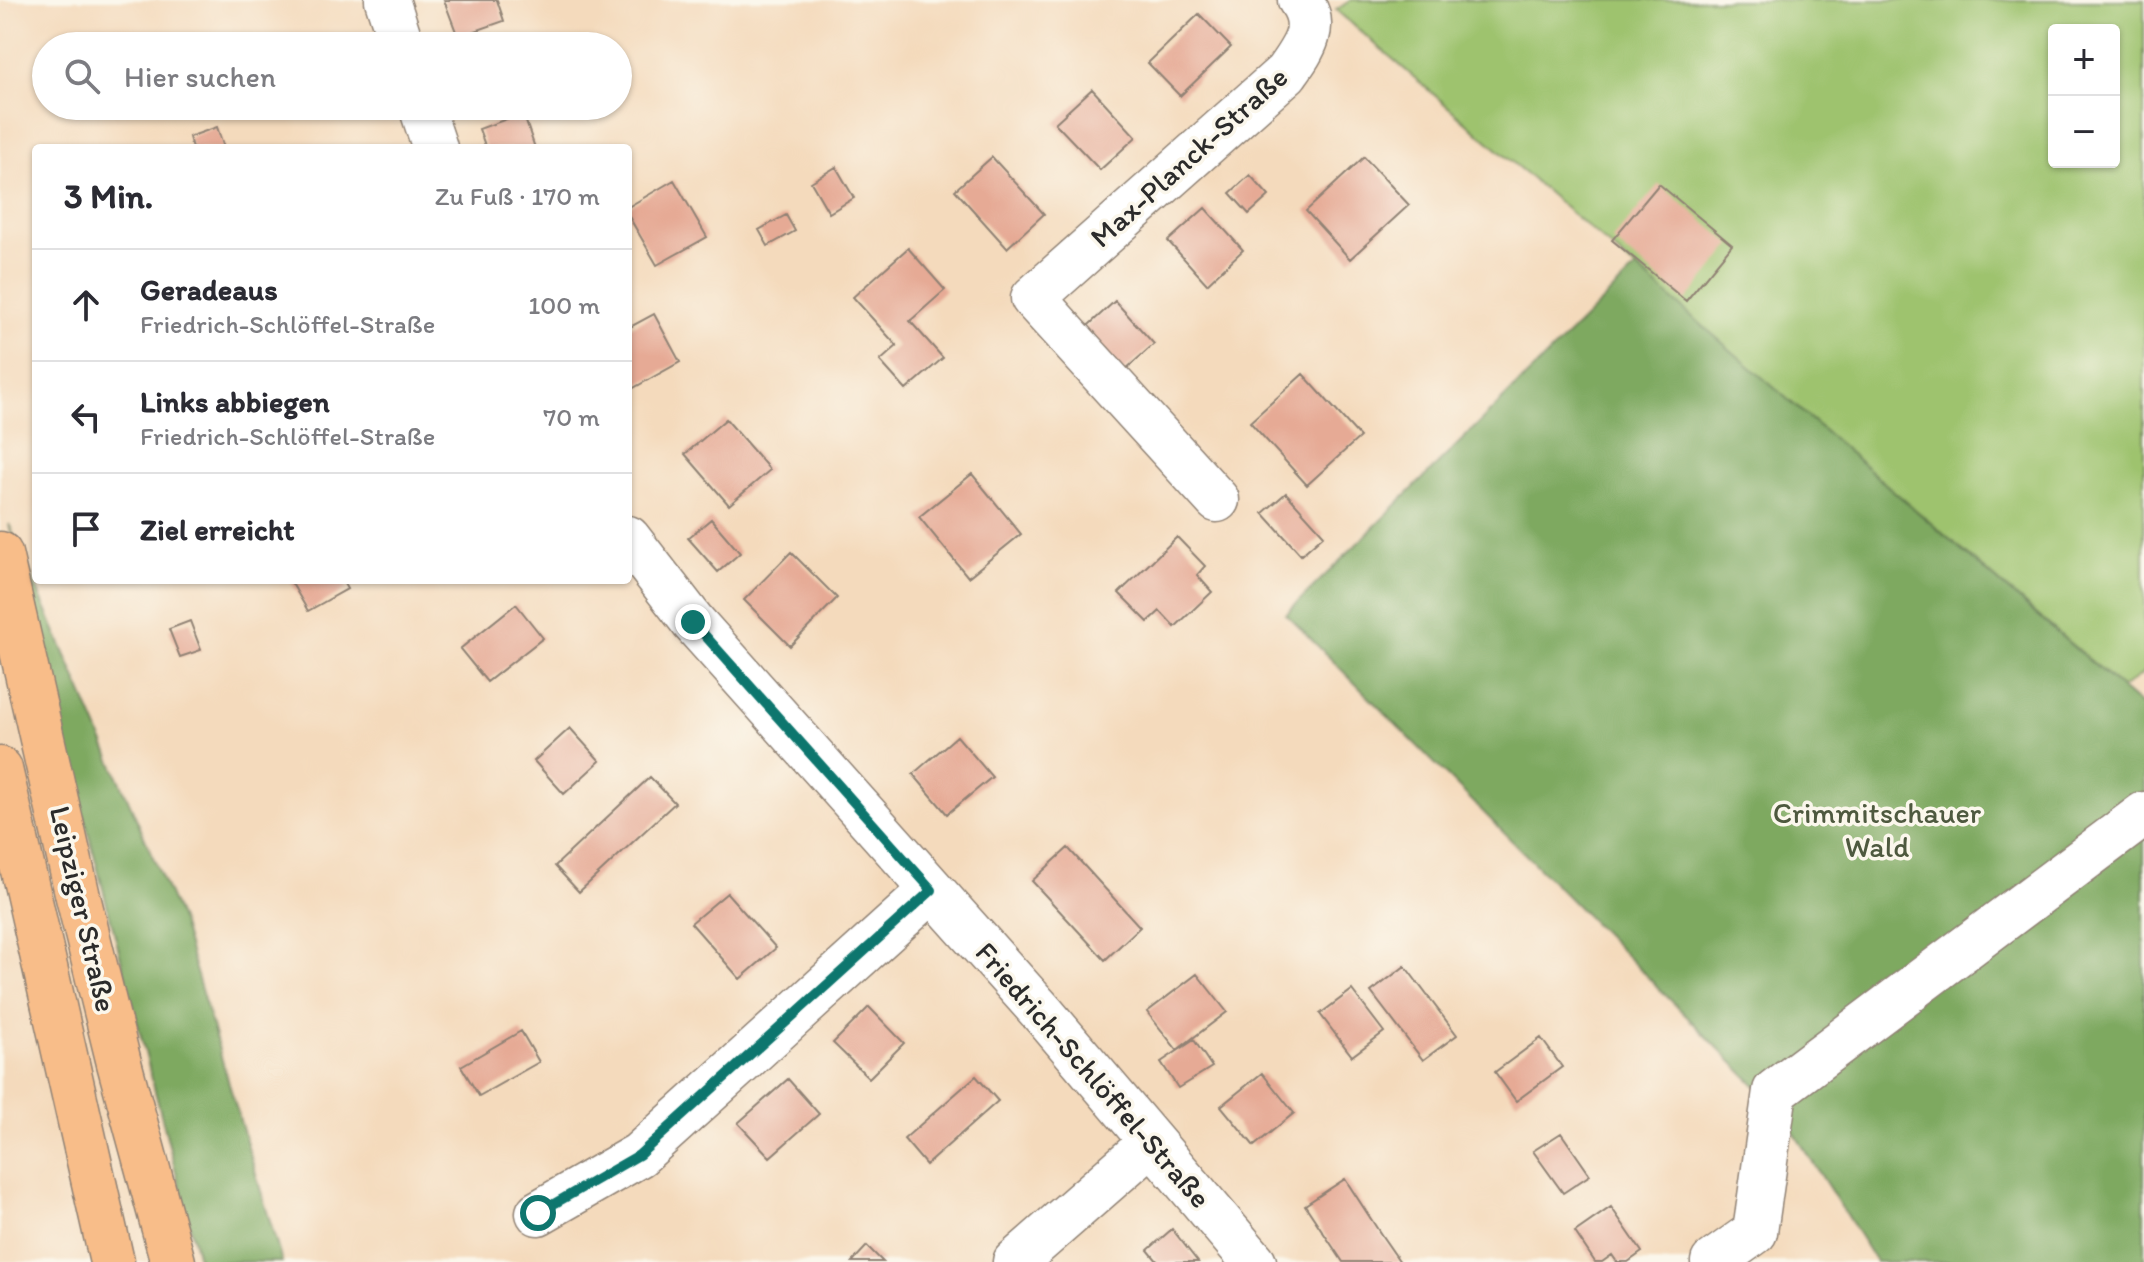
<!DOCTYPE html>
<html lang="de">
<head>
<meta charset="utf-8">
<style>
	:root { --surface:#fff; --page:#f7f7f7; --text:#2b2b33; --muted:#7c7c81; --line:#e1e1e2 }
	body { margin:0; font-family:Itim,sans-serif; background:var(--page); color:var(--text) }
	.controls { position:absolute; right:24px; top:24px; display:grid; overflow:hidden; border-radius:8px; box-shadow:0 2px 6px #0004 }
	.controls button { width:72px; height:72px; display:grid; place-items:center; padding:0; border:0; border-bottom:2px solid var(--line); background:var(--surface); color:var(--text); font:40px sans-serif }
	.stop { position:absolute; width:24px; height:24px; margin:-18px; border:6px solid #0f766e; border-radius:50%; background:#fff }
	.stop.end { background:#0f766e; border-color:#fff; box-shadow:0 2px 8px #0008 }
	.list { margin:0; padding:0; list-style:none }
	h2 { display:flex; justify-content:space-between; align-items:center; height:104px; margin:0; padding:0 32px; font-size:34px }
	h2 small { font-size:26px; font-weight:400; color:var(--muted) }
	.list li { display:grid; grid-template-columns:52px 1fr auto; gap:24px; align-items:center; box-sizing:border-box; height:112px; padding:0 32px; border-top:2px solid var(--line) }
	.list b { display:block; font-size:30px; white-space:nowrap }
	.list p { margin:0; font-size:26px; white-space:nowrap; color:var(--muted) }
	.list em { font-size:26px; font-style:normal; color:var(--muted) }
	.icon { flex:none; width:44px; height:44px; fill:none; stroke:currentColor; stroke-width:2; stroke-linecap:round; stroke-linejoin:round }
	.map { position:relative; flex:none; width:2144px; height:1262px; overflow:hidden }
	.search { position:absolute; background:var(--surface); box-shadow:0 2px 6px #0004; left:32px; top:32px; width:600px; height:88px; display:flex; align-items:center; gap:20px; box-sizing:border-box; padding:0 28px; border-radius:44px; color:var(--muted); font-size:30px }
	.panel { position:absolute; background:var(--surface); box-shadow:0 2px 6px #0004; left:32px; top:144px; width:600px; height:440px; border-radius:8px }
	.map>svg:first-child { display:block }
	.green { fill:#9ec36e; stroke:#64774c; stroke-width:2; fill-rule:evenodd }
	.forest { fill:#7ea961; stroke:#546a46; stroke-width:2 }
	.building { fill:#e6aa95 }
	.lines { fill:none; stroke-linecap:round; stroke-linejoin:round }
	.minor-casing { stroke:#908274; stroke-width:47 }
	.major-casing { stroke:#908274; stroke-width:47 }
	.minor { stroke:#fff; stroke-width:44 }
	.major { stroke:#f8bd89; stroke-width:44 }
	.route { stroke:#0f766e; stroke-width:10 }
	.labels { text-anchor:middle; stroke-width:7; stroke-linejoin:round; paint-order:stroke }
	.street-label { font-size:30px; fill:#2b2b2b; stroke:#fbf7ec }
	.park-label { font-size:30px; fill:#4e593f; stroke:#fbf7ec }
</style>
</head>
<body>
<div class="map">
<svg width="2144" height="1262" viewBox="0 0 2144 1262">
	<rect width="100%" height="100%" fill="#fbf7ec"/>
	<filter id="ink" filterUnits="userSpaceOnUse"><feTurbulence type="fractalNoise" baseFrequency=".0125" numOctaves="2"/><feDisplacementMap in="SourceGraphic" scale="16" xChannelSelector="R" yChannelSelector="G"/><feConvolveMatrix kernelMatrix="1 2 1 2 8 2 1 2 1" color-interpolation-filters="sRGB"/></filter>
	<filter id="wash" filterUnits="userSpaceOnUse"><feTurbulence type="fractalNoise" baseFrequency=".006" numOctaves="4" result="noise"/><feDisplacementMap in="SourceGraphic" scale="32" xChannelSelector="R" yChannelSelector="G"/><feGaussianBlur stdDeviation="1.8" result="paint"/><feColorMatrix in="noise" values="0 0 0 0 0 0 0 0 0 0 0 0 0 0 0 0 0 1.4 0 .05"/><feComposite in="paint" operator="in"/></filter>
	<g filter="url(#wash)">
		<rect width="100%" height="100%" fill="#f4dabc"/>
		<path class="green" d="M 1351,0 L 2144,0 L 2144,673 L 2122,688 L 1336,10 ZM 2054,30 L 2114,30 L 2114,162 L 2054,162 Z"/>
		<path class="forest" d="M 1636,268 L 2144,708 L 2144,1262 L 1876,1262 L 1779,1109 L 1286,614 Z
			M 9,524 L 181,922 L 282,1262 L 199,1262 Z"/>
		<g id="blocks">
			<path class="building" d="M 444,0 L 497,0 L 504,21 L 458,37 Z
				M 1199,14 L 1231,47 L 1180,96 L 1148,63 Z
				M 1092,89 L 1136,137 L 1100,170 L 1055,123 Z
				M 523,113 L 535,148 L 486,148 L 479,129 Z
				M 217,127 L 224,148 L 192,148 L 189,137 Z
				M 992,157 L 1044,214 L 1007,248 L 955,190 Z
				M 1364,157 L 1409,205 L 1350,259 L 1306,211 Z
				M 836,167 L 854,198 L 829,213 L 811,182 Z
				M 1250,175 L 1269,196 L 1249,214 L 1230,193 Z
				M 674,180 L 707,237 L 657,265 L 628,215 L 628,207 Z
				M 1659,184 L 1732,245 L 1686,301 L 1612,240 Z
				M 1205,208 L 1243,250 L 1207,284 L 1168,241 Z
				M 786,215 L 795,231 L 768,246 L 759,230 Z
				M 908,248 L 945,290 L 910,321 L 943,358 L 906,390 L 880,361 L 897,346 L 853,297 Z
				M 1115,301 L 1154,344 L 1116,378 L 1078,335 Z
				M 654,314 L 680,362 L 628,391 L 628,328 Z
				M 1303,374 L 1360,437 L 1307,485 L 1250,422 Z
				M 726,419 L 770,470 L 729,505 L 685,454 Z
				M 972,474 L 1021,534 L 968,577 L 919,517 Z
				M 1286,493 L 1324,535 L 1301,555 L 1263,513 Z
				M 711,519 L 740,553 L 718,572 L 688,538 Z
				M 1177,537 L 1205,566 L 1197,575 L 1212,592 L 1175,627 L 1160,611 L 1148,622 L 1119,593 Z
				M 791,552 L 837,598 L 790,646 L 744,600 Z
				M 290,580 L 342,580 L 347,589 L 308,611 Z
				M 516,604 L 543,638 L 487,682 L 460,649 Z
				M 190,621 L 201,650 L 180,657 L 169,629 Z
				M 570,728 L 600,761 L 564,794 L 534,761 Z
				M 957,736 L 992,777 L 947,814 L 913,774 Z
				M 650,777 L 675,803 L 579,892 L 555,866 Z
				M 1068,848 L 1140,927 L 1105,960 L 1032,881 Z
				M 727,893 L 776,948 L 740,979 L 691,923 Z
				M 1405,966 L 1457,1035 L 1423,1060 L 1371,992 Z
				M 1197,974 L 1227,1012 L 1177,1050 L 1147,1012 Z
				M 1352,990 L 1384,1032 L 1352,1056 L 1320,1014 Z
				M 869,1007 L 904,1043 L 869,1078 L 833,1043 Z
				M 521,1031 L 539,1062 L 479,1096 L 461,1066 Z
				M 1541,1038 L 1562,1067 L 1516,1101 L 1495,1072 Z
				M 1194,1040 L 1212,1067 L 1178,1088 L 1161,1062 Z
				M 1262,1073 L 1294,1113 L 1254,1146 L 1221,1106 Z
				M 976,1076 L 998,1101 L 926,1165 L 904,1139 Z
				M 788,1079 L 819,1114 L 770,1157 L 738,1123 Z
				M 1561,1133 L 1590,1175 L 1563,1193 L 1533,1151 Z
				M 1345,1179 L 1382,1236 L 1400,1262 L 1343,1262 L 1305,1205 Z
				M 1611,1207 L 1642,1252 L 1628,1262 L 1617,1262 L 1612,1255 L 1602,1262 L 1595,1262 L 1575,1232 Z
				M 1172,1229 L 1198,1262 L 1158,1262 L 1148,1250 Z
				M 867,1246 L 883,1262 L 852,1262 Z"/>
		</g>
	</g>
	<g filter="url(#ink)">
		<use href="#blocks" fill-opacity="0" stroke="#908274" stroke-width="2"/>
		<g class="lines">
			<g class="minor-casing">
				<path id="minor" d="M 387,0 L 402,46
					M 421,106 L 435,148
					M 1217,500 L 1033,298 L 1286,73 C 1303,49 1320,27 1300,0
					M 628,538 L 693,622 L 1045,1016 L 1254,1262
					M 538,1213 L 639,1155 L 932,890
					M 1015,1262 L 1152,1142
					M 1713,1262 L 1755,1232 L 1775,1091 L 2144,814"/>
			</g>
			<g class="major-casing">
				<path id="major" d="M 0,554 L 78,897 L 119,1063 L 173,1262
					M 0,769 L 112,1262"/>
			</g>
			<use href="#minor" class="minor"/>
			<use href="#major" class="major"/>
		</g>
	</g>
	<g class="lines" filter="url(#ink)">
		<path class="route" d="M 538,1213 L 639,1155 L 932,890 L 693,622"/>
	</g>
	<g class="labels">
		<g class="street-label">
			<text transform="translate(1189 157) rotate(-42)" y="10">Max-Planck-Straße</text>
			<text transform="translate(83 909) rotate(77)" y="10">Leipziger Straße</text>
			<text transform="translate(1093 1075) rotate(49)" y="10">Friedrich-Schlöffel-Straße</text>
		</g>
		<g class="park-label">
			<text x="1877" y="823">Crimmitschauer<tspan x="1877" dy="34">Wald</tspan></text>
		</g>
	</g>
</svg>
<div class="controls">
<button>+</button>
<button>−</button>
</div>
<div class="stop" style="left:538px;top:1213px"></div>
<div class="stop end" style="left:693px;top:622px"></div>
<div class="search"><svg class="icon" aria-label="search" viewBox="0 0 24 24"><circle cx="10" cy="10" r="6"/><path d="M15 15l6 6"/></svg>Hier suchen</div>
<section class="panel">
<h2>3 Min.<small>Zu Fuß · 170 m</small></h2>
<ul class="list">
<li><svg class="icon" aria-label="ahead" viewBox="0 0 24 24"><path d="M12 20V5M6 11l6-6 6 6"/></svg><div><b>Geradeaus</b><p>Friedrich-Schlöffel-Straße</p></div><em>100 m</em></li>
<li><svg class="icon" aria-label="left" viewBox="0 0 24 24"><path d="M17 20v-9H6M10 6l-5 5 5 5"/></svg><div><b>Links abbiegen</b><p>Friedrich-Schlöffel-Straße</p></div><em>70 m</em></li>
<li><svg class="icon" aria-label="arrive" viewBox="0 0 24 24"><path d="M6 21V4h12l-3 4 3 4H6"/></svg><div><b>Ziel erreicht</b></div></li>
</ul>
</section>
</div>
</body>
</html>
